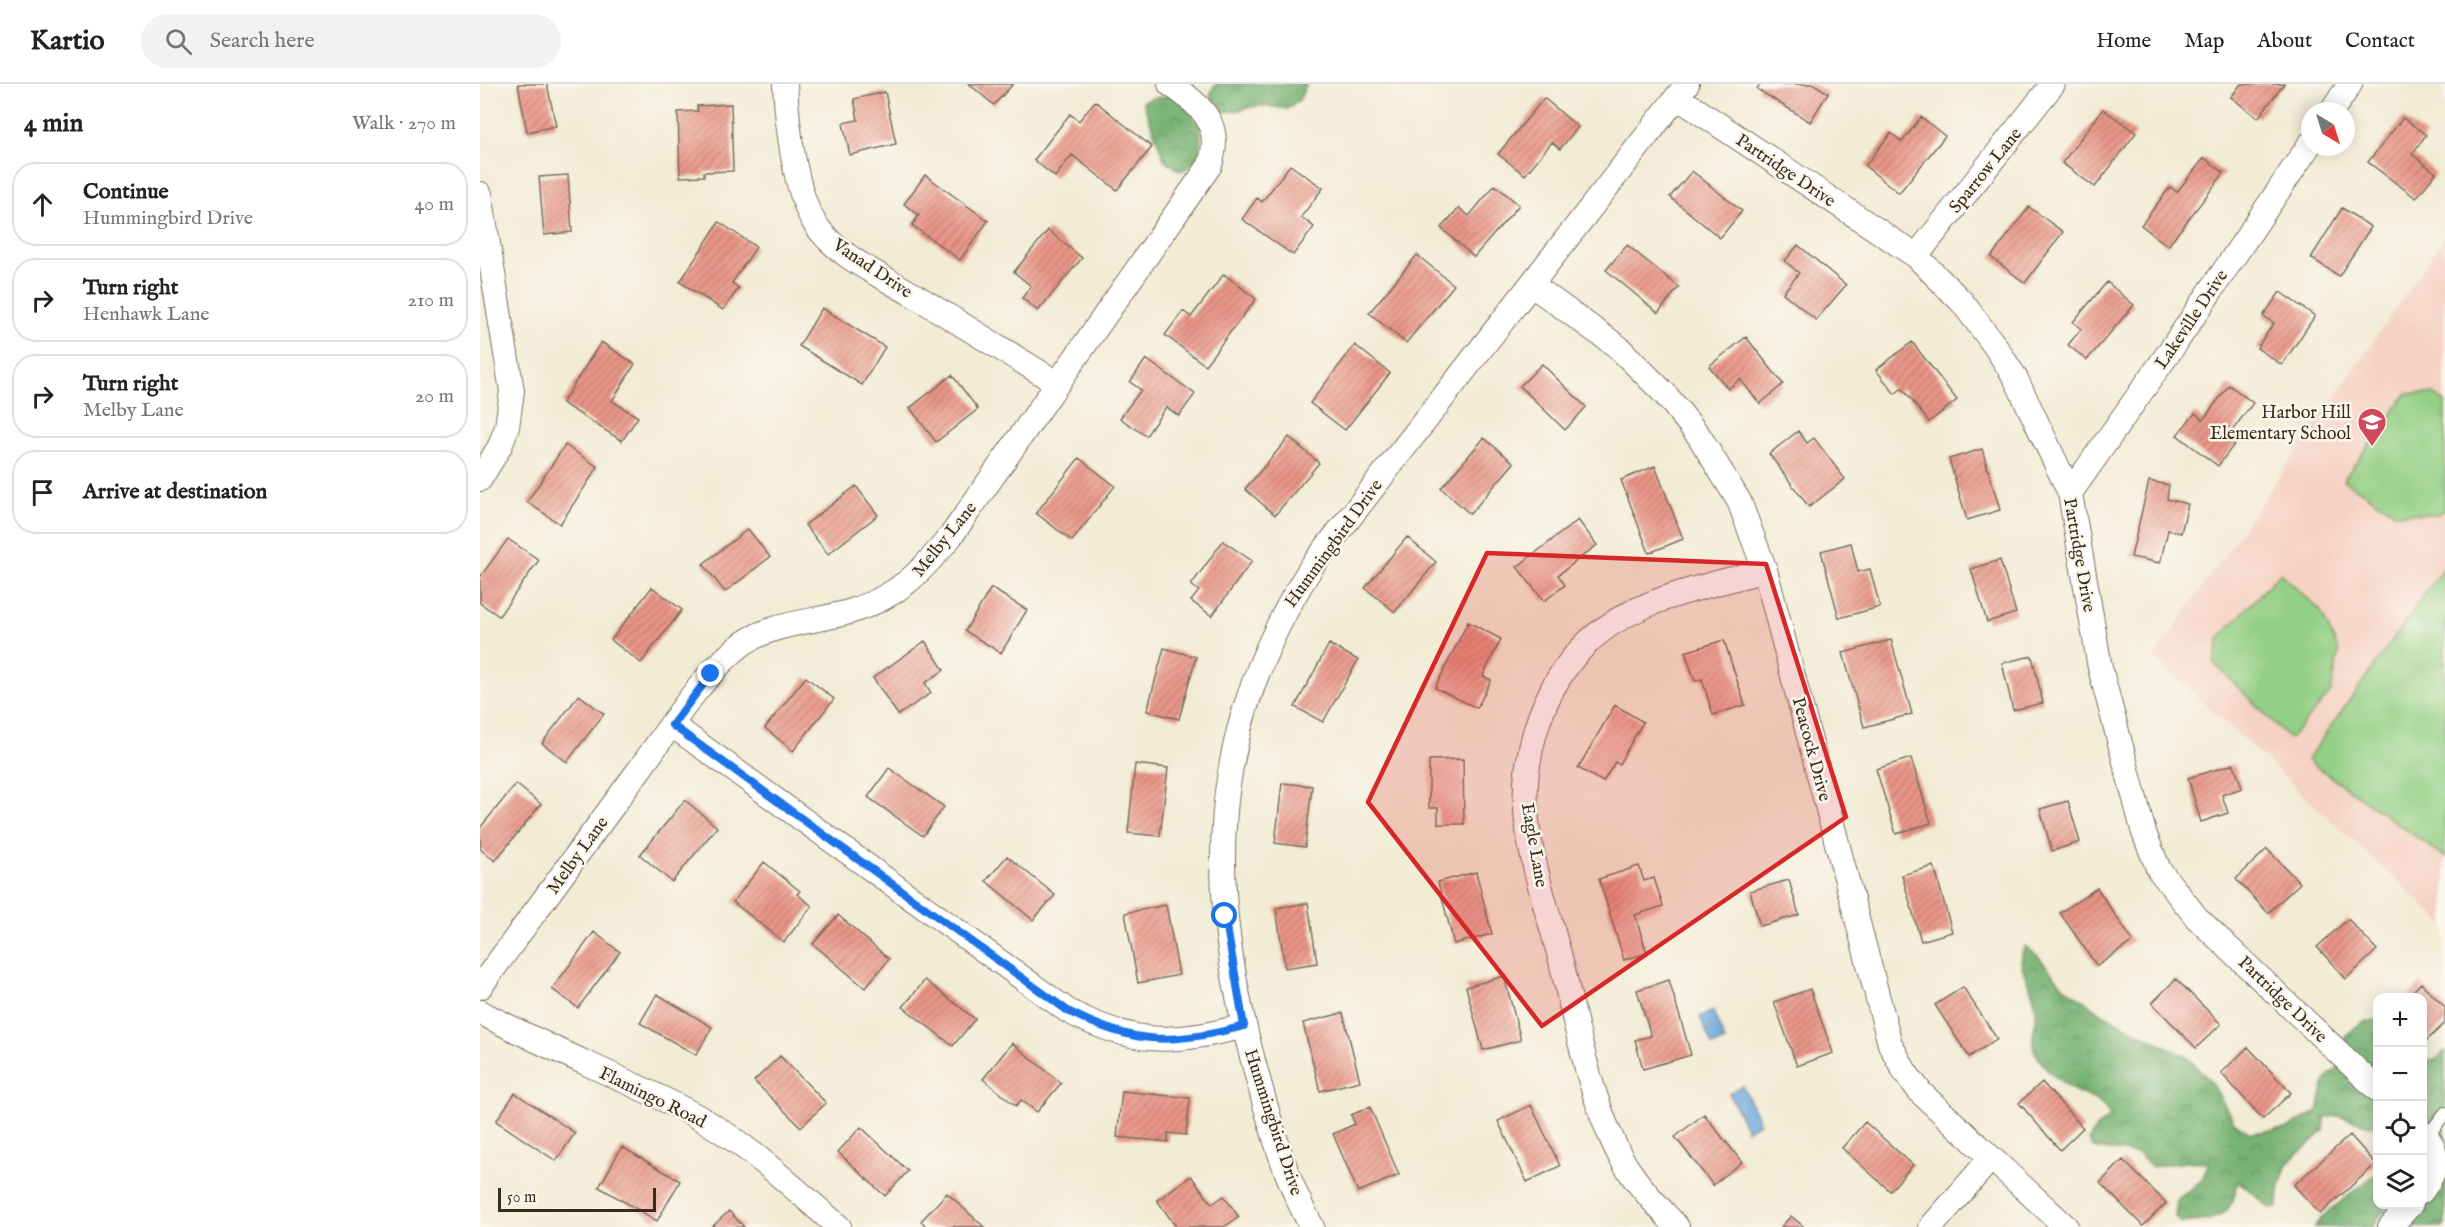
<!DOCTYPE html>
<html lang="en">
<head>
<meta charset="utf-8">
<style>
	:root { --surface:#fff; --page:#f2f2f2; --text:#222; --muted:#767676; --line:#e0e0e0 }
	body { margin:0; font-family:"IM FELL English",serif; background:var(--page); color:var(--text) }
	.controls { position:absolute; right:18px; bottom:18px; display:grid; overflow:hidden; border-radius:12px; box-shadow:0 3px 15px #0003 }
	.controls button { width:54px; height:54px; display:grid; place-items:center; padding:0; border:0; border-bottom:2px solid var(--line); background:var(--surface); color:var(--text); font:30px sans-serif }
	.compass { position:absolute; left:1821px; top:18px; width:54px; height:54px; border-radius:50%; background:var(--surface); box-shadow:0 3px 15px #0003; rotate:142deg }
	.scale { position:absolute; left:18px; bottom:15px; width:158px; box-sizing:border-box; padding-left:6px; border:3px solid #3b2a1e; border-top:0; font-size:16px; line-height:21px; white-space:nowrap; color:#3b2a1e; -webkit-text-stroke:4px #fbf7ec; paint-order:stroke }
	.stop { position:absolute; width:18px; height:18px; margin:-14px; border:4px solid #1a73e8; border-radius:50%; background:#fff }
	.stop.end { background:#1a73e8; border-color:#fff; box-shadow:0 2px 6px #0008 }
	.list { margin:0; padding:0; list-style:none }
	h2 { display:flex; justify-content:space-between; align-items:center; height:78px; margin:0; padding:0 24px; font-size:26px }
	h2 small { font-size:20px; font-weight:400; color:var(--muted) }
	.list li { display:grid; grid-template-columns:39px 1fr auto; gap:18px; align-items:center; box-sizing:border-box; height:84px; margin:0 12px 12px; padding:0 12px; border:2px solid var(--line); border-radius:24px }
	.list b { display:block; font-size:22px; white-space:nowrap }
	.list p { margin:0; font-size:20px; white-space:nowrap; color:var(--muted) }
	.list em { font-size:20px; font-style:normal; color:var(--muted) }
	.icon { flex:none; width:33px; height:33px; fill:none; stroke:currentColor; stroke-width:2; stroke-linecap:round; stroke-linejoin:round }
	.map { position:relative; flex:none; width:1965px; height:1143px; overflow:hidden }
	header { display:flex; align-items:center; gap:36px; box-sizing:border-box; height:84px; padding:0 30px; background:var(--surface); border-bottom:2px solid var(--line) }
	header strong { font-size:28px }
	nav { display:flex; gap:33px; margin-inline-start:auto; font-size:21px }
	.search { width:420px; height:54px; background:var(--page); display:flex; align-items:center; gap:15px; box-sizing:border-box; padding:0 21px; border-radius:33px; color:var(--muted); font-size:22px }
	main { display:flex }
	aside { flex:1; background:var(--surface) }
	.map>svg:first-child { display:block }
	.built { fill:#f5d2c3 }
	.green { fill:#93cf84; stroke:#677c51; stroke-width:1.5 }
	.forest { fill:url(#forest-crowns); stroke:#586e48; stroke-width:1.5 }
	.water { fill:#6ca8dd; stroke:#54697e; stroke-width:1.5 }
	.building { fill:url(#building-hatch) }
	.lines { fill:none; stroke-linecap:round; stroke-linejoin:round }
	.lane-casing { stroke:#7b6e5e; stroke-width:14 }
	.street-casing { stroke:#7b6e5e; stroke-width:26 }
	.lane { stroke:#fff; stroke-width:12 }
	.street { stroke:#fff; stroke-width:24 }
	.route { stroke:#1a73e8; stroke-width:8 }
	.marked { fill:#d62828; fill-opacity:0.2; stroke:#d62828; stroke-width:4.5; stroke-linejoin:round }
	.labels { text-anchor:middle; stroke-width:5; stroke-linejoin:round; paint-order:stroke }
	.street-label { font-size:18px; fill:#3b2a1e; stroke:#fbf7ec }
	.poi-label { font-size:18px; fill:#3b2a1e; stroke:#fbf7ec; text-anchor:end }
</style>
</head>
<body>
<header>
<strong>Kartio</strong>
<div class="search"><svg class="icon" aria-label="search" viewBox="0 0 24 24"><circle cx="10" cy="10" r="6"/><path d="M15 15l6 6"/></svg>Search here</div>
<nav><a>Home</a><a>Map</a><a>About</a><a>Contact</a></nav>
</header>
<main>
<aside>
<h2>4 min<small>Walk · 270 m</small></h2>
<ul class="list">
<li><svg class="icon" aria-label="ahead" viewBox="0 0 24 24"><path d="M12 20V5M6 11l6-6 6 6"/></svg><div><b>Continue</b><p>Hummingbird Drive</p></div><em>40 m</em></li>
<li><svg class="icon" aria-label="right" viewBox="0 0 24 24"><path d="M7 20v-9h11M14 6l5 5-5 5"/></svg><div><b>Turn right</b><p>Henhawk Lane</p></div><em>210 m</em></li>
<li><svg class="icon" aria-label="right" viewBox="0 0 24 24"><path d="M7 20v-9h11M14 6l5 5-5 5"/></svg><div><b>Turn right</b><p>Melby Lane</p></div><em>20 m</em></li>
<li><svg class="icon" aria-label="arrive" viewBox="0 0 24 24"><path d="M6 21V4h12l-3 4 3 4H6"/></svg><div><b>Arrive at destination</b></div></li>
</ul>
</aside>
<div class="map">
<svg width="1965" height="1143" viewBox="0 0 1965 1143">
	<defs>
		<pattern id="forest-crowns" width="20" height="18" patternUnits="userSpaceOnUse" patternTransform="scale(1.5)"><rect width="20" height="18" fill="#76b272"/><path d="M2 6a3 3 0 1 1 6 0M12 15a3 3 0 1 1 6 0" fill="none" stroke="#62915d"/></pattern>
		<pattern id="building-hatch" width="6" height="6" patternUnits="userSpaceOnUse" patternTransform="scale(1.5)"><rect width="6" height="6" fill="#e99587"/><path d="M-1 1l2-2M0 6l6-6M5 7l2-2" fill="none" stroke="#be7a6e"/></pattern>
	</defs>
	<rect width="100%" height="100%" fill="#fbf7ec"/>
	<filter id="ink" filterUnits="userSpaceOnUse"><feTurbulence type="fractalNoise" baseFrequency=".0167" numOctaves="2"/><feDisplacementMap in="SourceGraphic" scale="12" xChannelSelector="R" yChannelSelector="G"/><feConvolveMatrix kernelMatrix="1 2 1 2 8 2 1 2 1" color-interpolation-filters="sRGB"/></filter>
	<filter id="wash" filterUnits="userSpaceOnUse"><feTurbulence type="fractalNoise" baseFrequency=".008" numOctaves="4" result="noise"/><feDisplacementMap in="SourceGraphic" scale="24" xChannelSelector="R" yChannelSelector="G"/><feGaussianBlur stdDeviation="1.35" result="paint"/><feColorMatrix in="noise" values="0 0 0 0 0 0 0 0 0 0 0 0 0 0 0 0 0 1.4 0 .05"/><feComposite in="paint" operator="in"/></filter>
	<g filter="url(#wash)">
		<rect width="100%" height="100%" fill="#f2ecd5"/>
		<path class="built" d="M 1965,153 L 1965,841 L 1674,573 Z"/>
		<path class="green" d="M 1927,309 L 1954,310 L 1965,318 L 1965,425 L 1958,430 L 1915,429 L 1863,396 Z
			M 1965,482 L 1965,773 L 1827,676 Z
			M 1800,489 L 1840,526 L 1859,567 L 1851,608 L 1810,655 L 1734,579 L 1740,553 Z"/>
		<path class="forest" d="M 736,0 L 827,0 L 819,16 L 807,25 C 797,24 788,21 778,22 C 765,22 737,38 731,17 C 729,10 732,5 736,0 Z
			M 696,11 L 721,43 C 721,63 722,79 700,87 L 684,75 L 663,18 L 672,14 Z
			M 1545,862 L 1558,872 L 1583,902 L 1626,932 L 1707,973 L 1732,999 L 1754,1038 L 1770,1049 L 1806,1045 L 1838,1027 L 1844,999 L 1850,990 L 1860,983 L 1865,969 L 1865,952 L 1882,938 L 1896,936 L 1897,1043 L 1859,1032 L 1844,1033 L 1844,1047 L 1807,1080 L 1800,1102 L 1797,1124 L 1791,1125 L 1758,1097 C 1751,1135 1739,1135 1702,1139 L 1695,1133 L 1697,1116 L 1722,1096 L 1729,1078 C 1713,1076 1687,1080 1671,1083 L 1659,1070 L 1613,1064 L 1609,1056 L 1616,1044 L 1630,1032 C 1622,1016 1612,1015 1597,1008 C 1582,1000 1565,986 1556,970 C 1549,956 1555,947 1556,934 C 1557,927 1554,917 1553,911 C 1548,893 1535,881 1545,862 Z
			M 1965,967 L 1965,1143 L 1925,1143 C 1965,1100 1953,1091 1943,1038 C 1939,1020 1943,997 1942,978 L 1958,974 Z
			M 1897,1089 L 1898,1120 L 1908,1121 L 1892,1143 L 1834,1143 L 1843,1132 Z"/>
		<path class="water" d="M 1233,927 L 1245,957 L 1232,962 L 1220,933 Z
			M 1263,1002 L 1280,1039 L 1267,1046 L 1249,1009 Z"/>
		<g id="blocks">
			<path class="building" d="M 38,0 L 67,0 L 76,42 L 47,48 Z
				M 489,0 L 533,0 L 514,21 Z
				M 1280,0 L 1334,0 L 1348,9 L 1330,38 L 1277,5 Z
				M 1761,0 L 1804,0 L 1778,34 L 1751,13 Z
				M 405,8 L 416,60 L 370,71 L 363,39 L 378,36 L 374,15 Z
				M 1064,14 L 1098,43 L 1080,65 L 1072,58 L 1045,91 L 1018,70 Z
				M 615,17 L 672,63 L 637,106 L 592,71 L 575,93 L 554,76 L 590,30 L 599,37 Z
				M 251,20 L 253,87 L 224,88 L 224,92 L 200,93 L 198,28 L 218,27 L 217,22 Z
				M 1623,25 L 1656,49 L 1615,103 L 1582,79 Z
				M 1441,33 L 1465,52 L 1419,109 L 1385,82 L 1411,49 L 1422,58 Z
				M 1923,34 L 1946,51 L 1932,70 L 1956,89 L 1936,114 L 1888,78 Z
				M 1724,74 L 1744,89 L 1688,162 L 1661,141 L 1690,103 L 1697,108 Z
				M 810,81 L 843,104 L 821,133 L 834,143 L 813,171 L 762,135 L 777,114 L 782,118 Z
				M 1212,87 L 1262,127 L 1240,154 L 1190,113 Z
				M 88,91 L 92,148 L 64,151 L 59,93 Z
				M 445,91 L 508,137 L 480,176 L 432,141 L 439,131 L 424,120 Z
				M 1015,101 L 1039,121 L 994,173 L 961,144 L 979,124 L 989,132 Z
				M 1549,123 L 1583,148 L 1545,199 L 1511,173 Z
				M 1862,124 L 1891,143 L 1859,192 L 1831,174 Z
				M 239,138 L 276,163 L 252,199 L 259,204 L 243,226 L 200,198 Z
				M 568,146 L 602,174 L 558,227 L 542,214 L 551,202 L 534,188 Z
				M 1147,161 L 1199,203 L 1178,229 L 1126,186 Z
				M 1318,161 L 1366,201 L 1336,236 L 1303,209 L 1319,189 L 1305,177 Z
				M 937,171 L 974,201 L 926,259 L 889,229 Z
				M 744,190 L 776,215 L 725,281 L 685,251 L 703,227 L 711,233 Z
				M 1627,198 L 1654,221 L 1607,276 L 1588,261 L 1601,245 L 1593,238 Z
				M 1800,208 L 1835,232 L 1802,281 L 1777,264 L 1794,239 L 1783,232 Z
				M 342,224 L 405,263 L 382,301 L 319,262 Z
				M 1266,253 L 1303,300 L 1280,320 L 1260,295 L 1248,305 L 1229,282 Z
				M 121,258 L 155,280 L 132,317 L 158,333 L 142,357 L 82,319 Z
				M 1432,258 L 1477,316 L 1449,338 L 1422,304 L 1415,310 L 1396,286 Z
				M 875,261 L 910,289 L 865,346 L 830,319 Z
				M 666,275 L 715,310 L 699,332 L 686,323 L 666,352 L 640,334 L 661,306 L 650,298 Z
				M 1062,280 L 1106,323 L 1085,346 L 1040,302 Z
				M 472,291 L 498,325 L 456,358 L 430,324 Z
				M 1749,301 L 1773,319 L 1748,352 L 1756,358 L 1738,382 L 1697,351 L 1715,329 L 1723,336 Z
				M 1318,347 L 1327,359 L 1334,354 L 1365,395 L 1329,423 L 1289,370 Z
				M 809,353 L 839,379 L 795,431 L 765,405 Z
				M 1004,354 L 1034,379 L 990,430 L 961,404 Z
				M 85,361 L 118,383 L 80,440 L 47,418 Z
				M 1502,365 L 1520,426 L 1487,436 L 1469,375 Z
				M 599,374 L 635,402 L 592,457 L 556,429 Z
				M 1175,382 L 1203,455 L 1169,469 L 1141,396 Z
				M 1669,397 L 1689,401 L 1687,415 L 1708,420 L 1701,449 L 1688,446 L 1680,479 L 1651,473 Z
				M 376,402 L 398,431 L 348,470 L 325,441 Z
				M 1098,436 L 1117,461 L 1078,491 L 1085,501 L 1064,517 L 1037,483 Z
				M 268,445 L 290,473 L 245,508 L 223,480 Z
				M 927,453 L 956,478 L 915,528 L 885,504 Z
				M 28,455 L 59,476 L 19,532 L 0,519 L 0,493 Z
				M 743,457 L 772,477 L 732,532 L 711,517 L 719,507 L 711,501 Z
				M 1371,459 L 1378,488 L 1390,485 L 1400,523 L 1359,534 L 1341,467 Z
				M 1520,476 L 1536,529 L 1507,538 L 1491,485 Z
				M 172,503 L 202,526 L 161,579 L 131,556 Z
				M 511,504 L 547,526 L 521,569 L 485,547 Z
				M 988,538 L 1021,555 L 1003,592 L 1011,596 L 997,624 L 955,604 Z
				M 1244,556 L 1265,621 L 1233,631 L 1222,595 L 1215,597 L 1205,568 Z
				M 1411,556 L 1432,630 L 1384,643 L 1363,569 Z
				M 445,557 L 464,586 L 445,599 L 451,609 L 418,631 L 393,594 Z
				M 849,560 L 878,576 L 843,638 L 815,623 Z
				M 684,564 L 716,573 L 699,635 L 667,627 Z
				M 1552,572 L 1563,619 L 1533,626 L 1522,579 Z
				M 326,593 L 354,615 L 313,667 L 285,644 Z
				M 99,611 L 124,630 L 87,678 L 62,659 Z
				M 1135,621 L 1163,638 L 1139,680 L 1135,678 L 1123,698 L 1098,684 Z
				M 1431,674 L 1451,739 L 1416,750 L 1396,685 Z
				M 983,675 L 984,740 L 958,740 L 958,724 L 949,724 L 949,676 Z
				M 655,680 L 688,684 L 680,752 L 648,749 Z
				M 1754,680 L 1762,704 L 1742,711 L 1748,729 L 1721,738 L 1708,694 Z
				M 409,684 L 464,723 L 443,752 L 388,713 Z
				M 802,699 L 832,702 L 825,763 L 795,759 Z
				M 36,700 L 61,720 L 15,777 L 0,765 L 0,744 Z
				M 205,716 L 237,743 L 192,798 L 160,771 Z
				M 1588,717 L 1600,758 L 1572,767 L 1560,725 Z
				M 1787,765 L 1820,799 L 1788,829 L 1756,795 Z
				M 527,772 L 575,811 L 553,836 L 506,797 Z
				M 284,778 L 320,807 L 317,810 L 332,822 L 304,858 L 253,818 Z
				M 1159,782 L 1164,797 L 1174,794 L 1183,822 L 1155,831 L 1167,869 L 1144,876 L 1119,795 Z
				M 1454,782 L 1472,848 L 1441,857 L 1422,791 Z
				M 996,788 L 1012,850 L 974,860 L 958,798 Z
				M 1309,796 L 1319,831 L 1280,842 L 1270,807 Z
				M 1617,804 L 1653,857 L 1617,882 L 1580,829 Z
				M 828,819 L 837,879 L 805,884 L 796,824 Z
				M 686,821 L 699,891 L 658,899 L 645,829 Z
				M 358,831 L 409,875 L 385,904 L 333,860 Z
				M 1868,835 L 1897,866 L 1866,895 L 1837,863 Z
				M 114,848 L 140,868 L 98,924 L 72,905 Z
				M 1024,892 L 1041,956 L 1003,966 L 986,903 Z
				M 1696,895 L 1741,940 L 1716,964 L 1672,919 Z
				M 445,896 L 495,935 L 473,962 L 423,923 Z
				M 1189,896 L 1211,971 L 1163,985 L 1155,956 L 1171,952 L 1157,906 Z
				M 1941,899 L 1965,923 L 1965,939 L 1942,961 L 1942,914 L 1926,914 Z
				M 1483,903 L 1517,955 L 1489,973 L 1455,921 Z
				M 1330,905 L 1353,969 L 1317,982 L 1294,918 Z
				M 177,910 L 232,943 L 216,971 L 160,939 Z
				M 863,929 L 880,997 L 840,1007 L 823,939 Z
				M 532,959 L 581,999 L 557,1028 L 541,1016 L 536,1022 L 503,995 Z
				M 1768,963 L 1811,1009 L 1783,1035 L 1741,989 Z
				M 300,972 L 346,1019 L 321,1043 L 274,997 Z
				M 1562,998 L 1603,1044 L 1580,1066 L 1539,1019 Z
				M 642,1007 L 710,1014 L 706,1051 L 688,1049 L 688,1058 L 637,1053 Z
				M 35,1009 L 95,1049 L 76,1077 L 16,1037 Z
				M 1051,1021 L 1080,1082 L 1047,1098 L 1018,1037 Z
				M 890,1023 L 919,1091 L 878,1108 L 853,1050 L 875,1040 L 871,1031 Z
				M 1224,1030 L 1262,1078 L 1233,1101 L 1195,1053 Z
				M 1385,1038 L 1433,1081 L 1410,1107 L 1362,1064 Z
				M 381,1043 L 428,1087 L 405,1112 L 358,1068 Z
				M 1870,1051 L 1896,1080 L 1840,1130 L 1814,1101 Z
				M 142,1063 L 200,1097 L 177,1137 L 119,1103 Z
				M 1643,1076 L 1686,1119 L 1663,1142 L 1620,1099 Z
				M 711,1092 L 732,1120 L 744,1112 L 759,1133 L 744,1143 L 696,1143 L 677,1116 Z
				M 467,1109 L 504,1143 L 447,1143 L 441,1137 Z
				M 249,1127 L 264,1143 L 232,1143 Z
				M 1311,1132 L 1324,1143 L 1301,1143 Z"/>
		</g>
	</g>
	<g filter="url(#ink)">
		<use href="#blocks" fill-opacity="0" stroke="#7b6e5e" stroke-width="1.5"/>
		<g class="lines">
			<g class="lane-casing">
				<path id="lane" d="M 1947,1053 L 1965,1029"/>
			</g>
			<g class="street-casing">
				<path id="street" d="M 305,0 C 307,38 314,105 334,138 C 356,173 403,192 437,213 C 484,242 530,270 577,299
					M 1197,13 L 1436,172 L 1482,218 L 1515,262 L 1535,293 L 1590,409 L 1620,584 L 1664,749 L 1679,786 L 1717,834 L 1898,1006
					M 1852,27 L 1870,0
					M 0,110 L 32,307 L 27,343 L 20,362 L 0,395
					M 1436,172 L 1573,0
					M 1052,201 L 1138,263 L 1185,310 L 1219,352 L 1259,417 L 1285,486 L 1410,960 L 1425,988 L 1441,1009 L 1586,1143
					M 1590,409 L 1694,261 L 1830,60
					M 192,641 L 588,927 C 653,961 693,961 764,942
					M 0,903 C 53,831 106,758 159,686 C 189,645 217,598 256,565 C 287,538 334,539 372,527 C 419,512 441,488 471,452 L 730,81 C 743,40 723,23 690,0
					M 0,928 C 69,965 142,993 211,1029 C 266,1058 312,1103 359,1143
					M 1942,1048 C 1962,1068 1958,1086 1942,1107
					M 832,1143 C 806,1097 792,1046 778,995 C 725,806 724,652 832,482 L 1207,0
					M 1197,1143 C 1175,1119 1150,1094 1136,1064 C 1108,1006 1096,939 1081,877 C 1065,815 1037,745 1048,681 C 1054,639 1072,594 1103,563 C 1149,515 1223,504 1285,486
					M 1451,1143 L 1511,1074
					M 1910,1143 L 1931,1120"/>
			</g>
			<use href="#lane" class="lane"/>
			<use href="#street" class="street"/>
		</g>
	</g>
	<g class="lines" filter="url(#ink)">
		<path class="route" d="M 231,590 L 192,641 L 588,927 C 653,961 693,961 764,942 L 745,832"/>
	</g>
	<path class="marked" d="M 1007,469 L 1286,480 L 1366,733 L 1062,942 L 888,718 Z"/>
	<defs>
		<g id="school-pin" transform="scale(1.5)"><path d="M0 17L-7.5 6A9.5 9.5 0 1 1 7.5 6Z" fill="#d1495b" stroke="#fbf7ec"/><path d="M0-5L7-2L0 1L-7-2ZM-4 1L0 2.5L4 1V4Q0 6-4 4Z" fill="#fff"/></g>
	</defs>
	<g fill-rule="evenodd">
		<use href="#school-pin" x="1892" y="338"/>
	</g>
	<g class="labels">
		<g class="street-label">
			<text transform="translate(1306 86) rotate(34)" y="6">Partridge Drive</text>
			<text transform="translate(1505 86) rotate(-51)" y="6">Sparrow Lane</text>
			<text transform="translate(393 184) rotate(34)" y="6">Vanad Drive</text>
			<text transform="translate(1711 235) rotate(-56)" y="6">Lakeville Drive</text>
			<text transform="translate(464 455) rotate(-51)" y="6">Melby Lane</text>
			<text transform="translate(853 459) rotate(-54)" y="6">Hummingbird Drive</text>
			<text transform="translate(1600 471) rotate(80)" y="6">Partridge Drive</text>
			<text transform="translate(1332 665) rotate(75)" y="6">Peacock Drive</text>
			<text transform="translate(1055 761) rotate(80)" y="6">Eagle Lane</text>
			<text transform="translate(97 771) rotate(-54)" y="6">Melby Lane</text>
			<text transform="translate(1803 915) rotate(44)" y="6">Partridge Drive</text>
			<text transform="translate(173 1013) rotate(26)" y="6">Flamingo Road</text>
			<text transform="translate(794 1038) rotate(72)" y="6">Hummingbird Drive</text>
		</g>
		<g class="poi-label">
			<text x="1871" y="334">Harbor Hill<tspan x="1871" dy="21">Elementary School</tspan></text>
		</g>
	</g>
</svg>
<div class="controls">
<button>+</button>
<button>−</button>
<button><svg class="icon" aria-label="locate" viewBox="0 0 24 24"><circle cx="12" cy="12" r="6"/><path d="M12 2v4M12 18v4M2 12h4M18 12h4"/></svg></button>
<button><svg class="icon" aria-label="layers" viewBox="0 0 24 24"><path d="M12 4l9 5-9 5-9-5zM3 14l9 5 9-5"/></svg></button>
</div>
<svg class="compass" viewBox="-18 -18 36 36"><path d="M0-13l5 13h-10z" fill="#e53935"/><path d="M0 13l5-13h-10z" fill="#767676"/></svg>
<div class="scale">50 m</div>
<div class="stop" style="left:745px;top:832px"></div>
<div class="stop end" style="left:231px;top:590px"></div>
</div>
</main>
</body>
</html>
